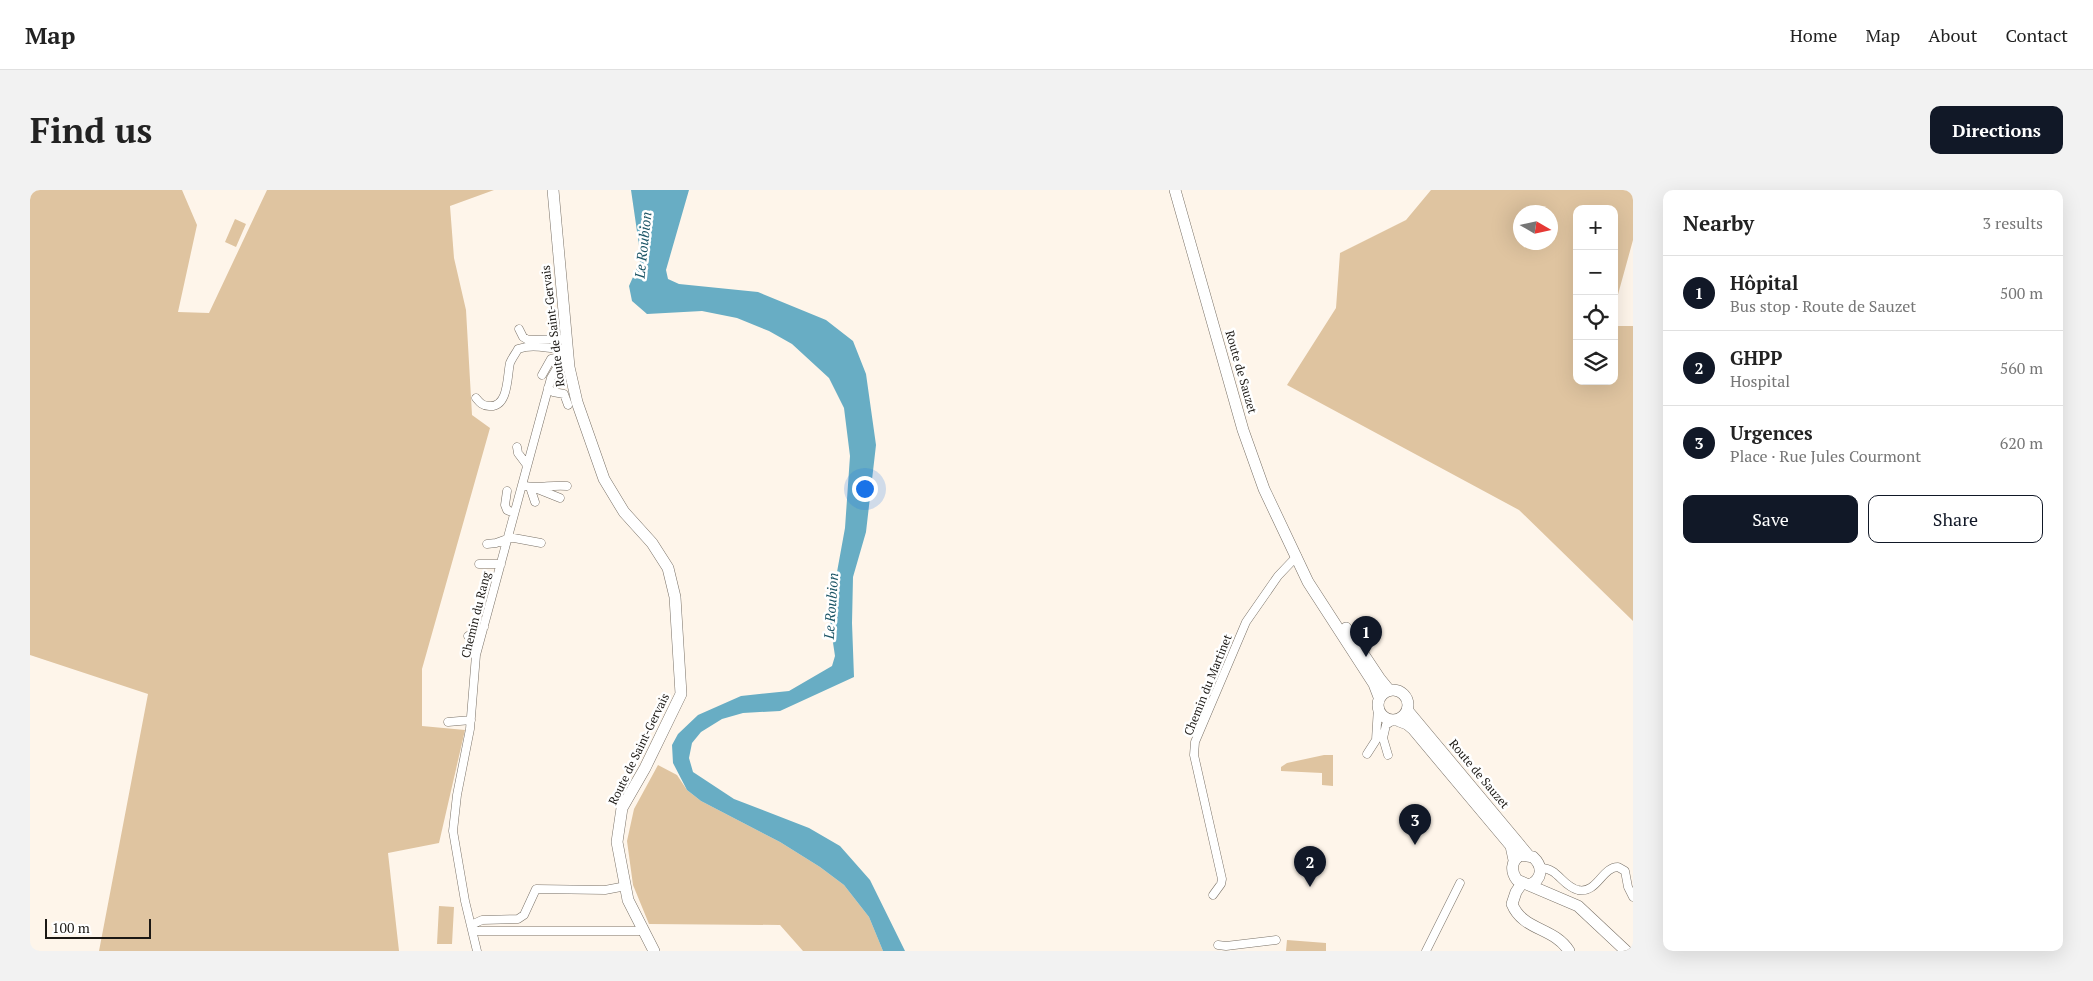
<!DOCTYPE html>
<html lang="en">
<head>
<meta charset="utf-8">
<style>
	:root { --surface:#fff; --page:#f2f2f2; --text:#222; --muted:#767676; --line:#e0e0e0; --accent:#111827 }
	body { margin:0; font-family:"PT Serif",serif; background:var(--page); color:var(--text) }
	.controls { position:absolute; right:15px; top:15px; display:grid; overflow:hidden; border-radius:10px; box-shadow:0 5px 20px #0002 }
	.controls button { width:45px; height:45px; display:grid; place-items:center; padding:0; border:0; border-bottom:1px solid var(--line); background:var(--surface); color:var(--text); font:25px sans-serif }
	.compass { position:absolute; left:1483px; top:15px; width:45px; height:45px; border-radius:50%; background:var(--surface); box-shadow:0 5px 20px #0002; rotate:99deg }
	.scale { position:absolute; left:15px; bottom:12px; width:106px; box-sizing:border-box; padding-left:5px; border:2px solid #1b1814; border-top:0; font-size:14px; line-height:18px; white-space:nowrap; color:#1b1814; -webkit-text-stroke:4px #fff; paint-order:stroke }
	.you { position:absolute; left:834px; top:298px; width:18px; height:18px; margin:-12px; border:4px solid #fff; border-radius:50%; background:#1a73e8; box-shadow:0 0 0 8px #1a73e833 }
	.badge { display:grid; place-items:center; width:32px; height:32px; border-radius:50%; background:var(--accent); color:#fff; font-size:16px; font-weight:700 }
	.pin { position:absolute; translate:-50% -41px; filter:drop-shadow(0 1px 2px #0008) }
	.pin::after { content:''; position:absolute; top:26px; width:18px; height:15px; background:inherit; clip-path:polygon(0 0,100% 0,50% 100%) }
	.list { margin:0; padding:0; list-style:none }
	h2 { display:flex; justify-content:space-between; align-items:center; height:65px; margin:0; padding:0 20px; font-size:21px }
	h2 small { font-size:16px; font-weight:400; color:var(--muted) }
	.list li { display:grid; grid-template-columns:32px 1fr auto; gap:15px; align-items:center; box-sizing:border-box; height:75px; padding:0 20px; border-top:1px solid var(--line) }
	.list b { display:block; font-size:19px; white-space:nowrap }
	.list p { margin:0; font-size:16px; white-space:nowrap; color:var(--muted) }
	.list em { font-size:16px; font-style:normal; color:var(--muted) }
	.actions { display:flex; gap:10px; padding:15px 20px }
	.actions a { flex:1; padding:11px 0; border:1px solid var(--accent); border-radius:10px; text-align:center; font-size:18px; color:var(--accent) }
	.actions .main { background:var(--accent); color:#fff }
	.icon { flex:none; width:28px; height:28px; fill:none; stroke:currentColor; stroke-width:2; stroke-linecap:round; stroke-linejoin:round }
	.map { position:relative; flex:none; width:1603px; height:761px; overflow:hidden; border-radius:10px }
	header { display:flex; align-items:center; gap:30px; box-sizing:border-box; height:70px; padding:0 25px; background:var(--surface); border-bottom:1px solid var(--line) }
	header strong { font-size:24px }
	nav { display:flex; gap:28px; margin-inline-start:auto; font-size:18px }
	.intro { display:flex; align-items:center; justify-content:space-between; box-sizing:border-box; height:120px; padding:0 30px }
	h1 { margin:0; font-size:35px }
	.button { padding:12px 22px; border-radius:10px; background:var(--accent); color:#fff; font-size:18px; font-weight:700 }
	main { display:flex; gap:30px; padding:0 30px }
	aside { flex:1; background:var(--surface); border-radius:10px; box-shadow:0 5px 20px #0002 }
	.map>svg:first-child { display:block }
	.green { fill:#dfc4a0; fill-rule:evenodd }
	.water { fill:#68adc4 }
	.lines { fill:none; stroke-linecap:round; stroke-linejoin:round }
	.street-casing { stroke:#797167; stroke-width:9 }
	.secondary-casing { stroke:#797167; stroke-width:12 }
	.street { stroke:#fff; stroke-width:8 }
	.secondary { stroke:#fff; stroke-width:11 }
	.labels { text-anchor:middle; stroke-width:5; stroke-linejoin:round; paint-order:stroke }
	.street-label { font-size:12px; fill:#1b1814; stroke:#fff }
	.water-label { font-size:14px; font-style:italic; fill:#1b5465; stroke:#fff }
</style>
</head>
<body>
<header>
<strong>Map</strong>
<nav><a>Home</a><a>Map</a><a>About</a><a>Contact</a></nav>
</header>
<div class="intro"><h1>Find us</h1><a class="button">Directions</a></div>
<main>
<div class="map">
<svg width="1603" height="761" viewBox="0 0 1603 761">
	<rect width="100%" height="100%" fill="#fef5ea"/>
	<path class="green" d="M 0,0 L 152,0 L 167,35 L 148,122 L 179,123 L 237,0 L 464,0 L 420,16 L 424,68 L 436,120 L 442,225 L 460,238 L 392,479 L 392,536 L 435,540 L 409,653 L 358,663 L 369,761 L 69,761 L 118,504 L 0,465 Z
		M 1401,0 L 1603,0 L 1603,50 L 1584,119 L 1584,19 L 1547,19 L 1547,191 L 1584,191 L 1584,136 L 1603,136 L 1603,431 L 1489,320 L 1257,195 L 1306,118 L 1310,63 L 1376,30 ZM 1490,22 L 1520,22 L 1520,52 L 1490,52 Z
		M 205,29 L 216,34 L 206,57 L 195,52 Z
		M 1294,565 L 1303,565 L 1303,596 L 1292,595 L 1292,583 L 1251,581 L 1251,577 L 1257,573 Z
		M 628,575 L 647,585 L 657,600 L 671,611 L 750,652 L 790,677 L 814,695 L 839,727 L 853,761 L 773,761 L 750,735 L 619,734 L 603,695 L 597,651 L 604,619 Z
		M 409,716 L 424,717 L 422,754 L 407,754 Z
		M 1257,750 L 1296,753 L 1296,761 L 1256,761 Z"/>
	<path class="water" d="M 601,0 L 659,0 L 636,80 L 638,89 L 649,94 L 728,102 L 796,130 L 823,151 L 836,184 L 846,255 L 836,342 L 823,387 L 822,433 L 824,487 L 750,521 L 713,523 L 692,529 L 671,542 L 662,553 L 659,568 L 663,582 L 704,609 L 779,638 L 810,656 L 840,690 L 875,761 L 853,761 L 839,727 L 814,695 L 790,677 L 750,652 L 671,611 L 657,600 L 643,573 L 642,555 L 648,544 L 668,525 L 711,506 L 759,501 L 802,476 L 805,466 L 799,426 L 815,338 L 820,266 L 814,218 L 799,188 L 762,154 L 739,141 L 707,128 L 672,121 L 617,124 L 602,111 L 599,96 L 611,69 Z"/>
	<g class="lines">
		<g class="street-casing">
			<path id="street" d="M 489,139 L 493,147 L 498,150 L 537,149
				M 512,185 L 521,169 L 534,166
				M 518,198 L 523,202 L 534,204 L 538,215
				M 446,208 C 450,213 453,216 459,216 C 479,218 477,185 480,173 C 482,168 486,163 488,159 C 505,153 520,160 538,159
				M 487,257 L 488,263 L 497,275
				M 492,295 C 507,300 521,294 537,296
				M 500,297 L 505,312
				M 505,298 L 530,308
				M 477,301 L 475,315 L 477,320 L 484,323
				M 478,347 L 511,353
				M 457,354 L 466,353 L 477,349
				M 449,374 L 471,374
				M 438,446 L 454,437
				M 418,532 L 441,530
				M 1337,564 L 1346,550 L 1348,517
				M 1358,565 L 1353,548 L 1356,535 L 1362,531
				M 1511,678 C 1528,678 1532,696 1548,700 C 1567,704 1572,677 1588,677 L 1595,681 L 1598,697 L 1603,707
				M 1183,705 L 1191,694 L 1192,689 L 1164,565 L 1165,552 L 1216,432 L 1248,386 L 1267,366
				M 441,735 L 452,730 L 488,729 L 494,725 L 506,699 L 575,700 L 596,696
				M 443,741 L 614,741
				M 1188,755 L 1196,756 L 1246,750
				M 447,761 L 435,711 L 423,641 L 427,605 L 440,539 L 446,465 L 521,188 L 534,166 L 538,164
				M 1396,761 L 1430,693"/>
		</g>
		<g class="secondary-casing">
			<path id="secondary" d="M 523,0 L 539,177 L 547,212 L 574,289 L 594,322 L 622,353 L 638,378 L 645,407 L 651,504 L 615,578 L 592,618 L 587,652 L 598,710 L 624,761
				M 1145,0 L 1213,240 L 1234,299 L 1278,392 L 1344,494 L 1349,507
				M 1316,438 L 1350,489 L 1359,500
				M1348 515a15 15 0 1 1 30 0a15 15 0 1 1-30 0Z
				M 1378,521 L 1499,666
				M 1369,531 L 1377,534 L 1383,539 L 1481,656 L 1484,670
				M 1492,693 L 1486,702 L 1482,714 C 1493,741 1524,737 1539,761
				M 1499,695 C 1512,690 1514,677 1503,667 L 1491,665 C 1480,671 1481,682 1487,690 L 1548,716 L 1596,761"/>
		</g>
		<use href="#street" class="street"/>
		<use href="#secondary" class="secondary"/>
	</g>
	<g class="labels">
		<g class="street-label">
			<text transform="translate(523 136) rotate(-97)" y="4">Route de Saint-Gervais</text>
			<text transform="translate(1211 182) rotate(74)" y="4">Route de Sauzet</text>
			<text transform="translate(446 425) rotate(-76)" y="4">Chemin du Rang</text>
			<text transform="translate(1178 495) rotate(-68)" y="4">Chemin du Martinet</text>
			<text transform="translate(609 559) rotate(-64)" y="4">Route de Saint-Gervais</text>
			<text transform="translate(1449 584) rotate(50)" y="4">Route de Sauzet</text>
		</g>
		<g class="water-label">
			<text transform="translate(613 55) rotate(-84)" y="5">Le Roubion</text>
			<text transform="translate(801 416) rotate(-86)" y="5">Le Roubion</text>
		</g>
	</g>
</svg>
<div class="controls">
<button>+</button>
<button>−</button>
<button><svg class="icon" aria-label="locate" viewBox="0 0 24 24"><circle cx="12" cy="12" r="6"/><path d="M12 2v4M12 18v4M2 12h4M18 12h4"/></svg></button>
<button><svg class="icon" aria-label="layers" viewBox="0 0 24 24"><path d="M12 4l9 5-9 5-9-5zM3 14l9 5 9-5"/></svg></button>
</div>
<svg class="compass" viewBox="-18 -18 36 36"><path d="M0-13l5 13h-10z" fill="#e53935"/><path d="M0 13l5-13h-10z" fill="#767676"/></svg>
<div class="scale">100 m</div>
<div class="you"></div>
<div class="pin badge" style="left:1336px;top:467px">1</div>
<div class="pin badge" style="left:1280px;top:697px">2</div>
<div class="pin badge" style="left:1385px;top:655px">3</div>
</div>
<aside>
<h2>Nearby<small>3 results</small></h2>
<ul class="list">
<li><span class="badge">1</span><div><b>Hôpital</b><p>Bus stop · Route de Sauzet</p></div><em>500 m</em></li>
<li><span class="badge">2</span><div><b>GHPP</b><p>Hospital</p></div><em>560 m</em></li>
<li><span class="badge">3</span><div><b>Urgences</b><p>Place · Rue Jules Courmont</p></div><em>620 m</em></li>
</ul>
<div class="actions"><a class="main">Save</a><a>Share</a></div>
</aside>
</main>
</body>
</html>
